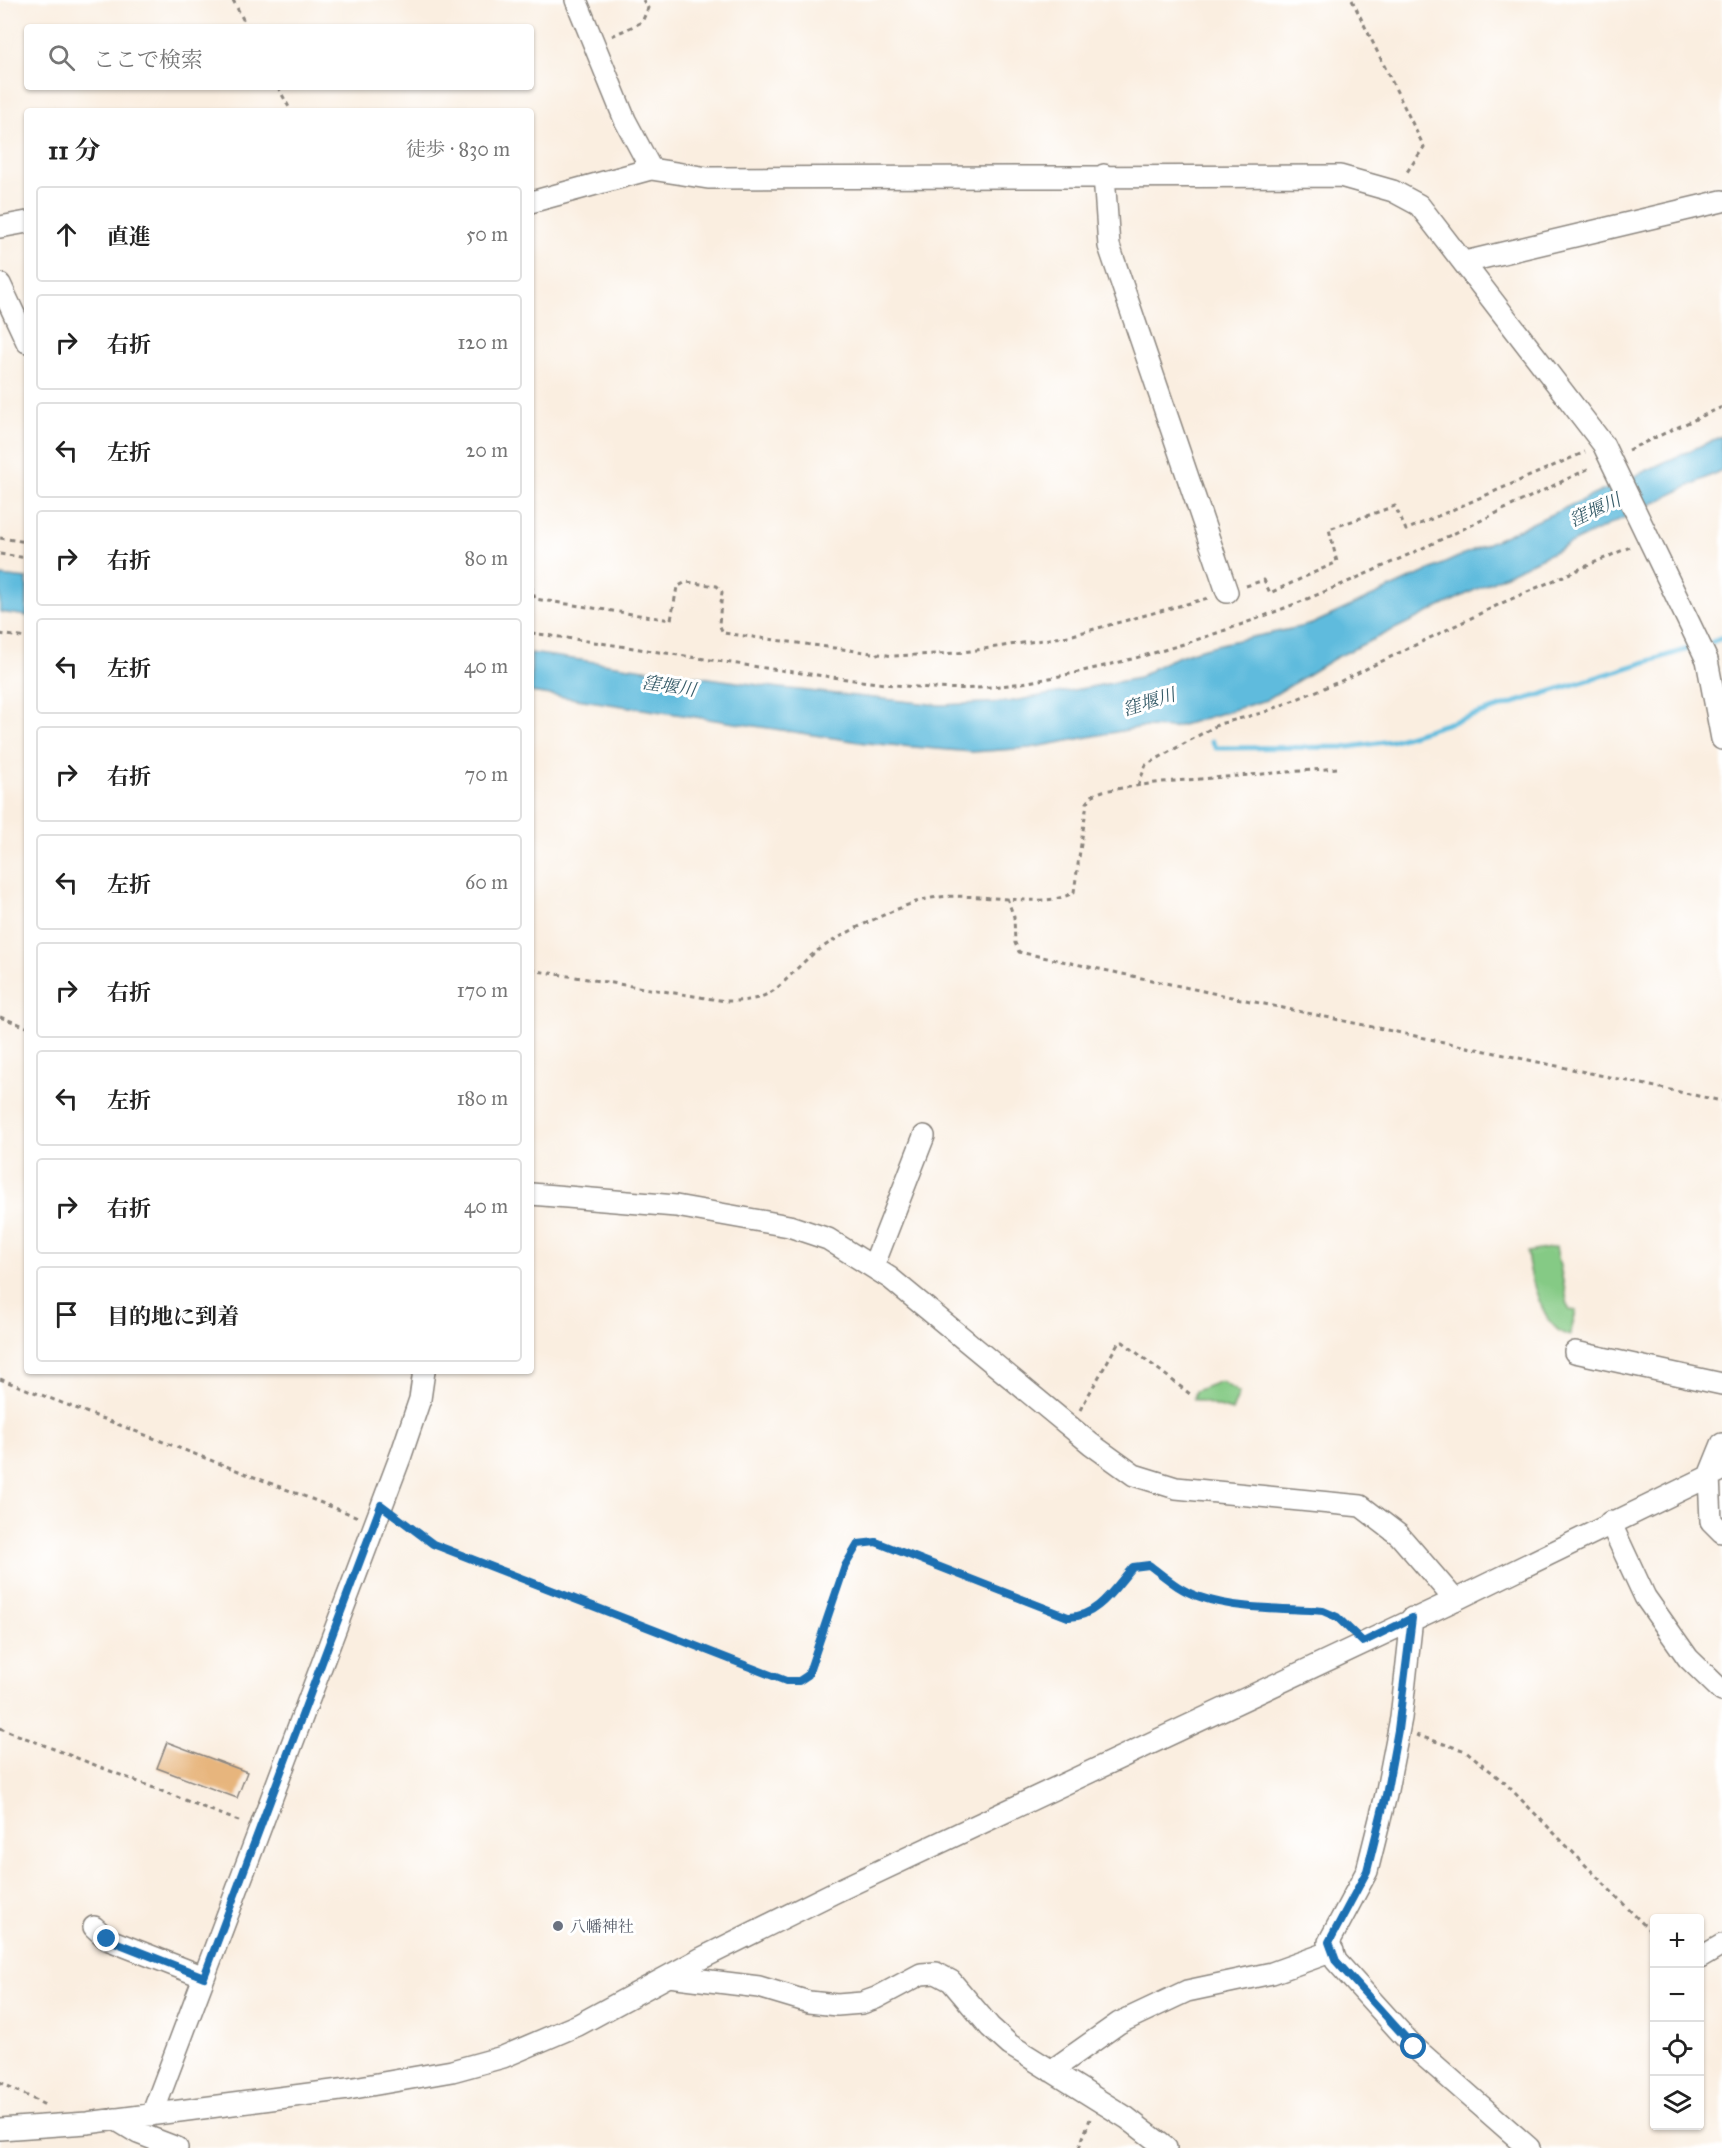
<!DOCTYPE html>
<html lang="ja">
<head>
<meta charset="utf-8">
<style>
	:root { --surface:#fff; --page:#f6f6f6; --text:#222; --muted:#767676; --line:#e0e0e0 }
	body { margin:0; font-family:"IM FELL Great Primer","Noto Serif JP",serif; background:var(--page); color:var(--text) }
	.controls { position:absolute; right:18px; bottom:18px; display:grid; overflow:hidden; border-radius:6px; box-shadow:0 2px 4px #0004 }
	.controls button { width:54px; height:54px; display:grid; place-items:center; padding:0; border:0; border-bottom:2px solid var(--line); background:var(--surface); color:var(--text); font:30px sans-serif }
	.stop { position:absolute; width:18px; height:18px; margin:-14px; border:4px solid #1f6fb2; border-radius:50%; background:#fff }
	.stop.end { background:#1f6fb2; border-color:#fff; box-shadow:0 2px 6px #0008 }
	.list { margin:0; padding:0; list-style:none }
	h2 { display:flex; justify-content:space-between; align-items:center; height:78px; margin:0; padding:0 24px; font-size:26px }
	h2 small { font-size:20px; font-weight:400; color:var(--muted) }
	.list li { display:grid; grid-template-columns:39px 1fr auto; gap:18px; align-items:center; box-sizing:border-box; height:96px; margin:0 12px 12px; padding:0 12px; border:2px solid var(--line); border-radius:6px }
	.list b { display:block; font-size:22px; white-space:nowrap }
	.list em { font-size:20px; font-style:normal; color:var(--muted) }
	.icon { flex:none; width:33px; height:33px; fill:none; stroke:currentColor; stroke-width:2; stroke-linecap:round; stroke-linejoin:round }
	.map { position:relative; flex:none; width:1722px; height:2148px; overflow:hidden }
	.search { position:absolute; background:var(--surface); box-shadow:0 2px 4px #0004; left:24px; top:24px; width:510px; height:66px; display:flex; align-items:center; gap:15px; box-sizing:border-box; padding:0 21px; border-radius:6px; color:var(--muted); font-size:22px }
	.panel { position:absolute; background:var(--surface); box-shadow:0 2px 4px #0004; left:24px; top:108px; width:510px; height:1266px; border-radius:6px }
	.map>svg:first-child { display:block }
	.green { fill:#85ca85; stroke:#507350; stroke-width:1.5 }
	.water { fill:#5fbbdd; stroke:#3e6c7c; stroke-width:1.5 }
	.lines { fill:none; stroke-linecap:round; stroke-linejoin:round }
	.stream { stroke:#5fbbdd; stroke-width:5 }
	.building { fill:#e7b57d }
	.minor-casing { stroke:#8b857e; stroke-width:24 }
	.path { stroke:#8b857e; stroke-width:3; stroke-dasharray:4.5 4.5; stroke-linecap:butt }
	.minor { stroke:#fff; stroke-width:21 }
	.route { stroke:#1f6fb2; stroke-width:8 }
	.worship-dot { fill:#6b7280; stroke:#fff; stroke-width:2 }
	.labels { text-anchor:middle; stroke-width:6; stroke-linejoin:round; paint-order:stroke }
	.worship-label { font-size:16px; fill:#5b616d; stroke:#fff; text-anchor:start }
	.water-label { font-size:18px; font-style:italic; fill:#375c69; stroke:#fff }
</style>
</head>
<body>
<div class="map">
<svg width="1722" height="2148" viewBox="0 0 1722 2148">
	<rect width="100%" height="100%" fill="#fff"/>
	<filter id="ink" filterUnits="userSpaceOnUse"><feTurbulence type="fractalNoise" baseFrequency=".0167" numOctaves="2"/><feDisplacementMap in="SourceGraphic" scale="12" xChannelSelector="R" yChannelSelector="G"/><feConvolveMatrix kernelMatrix="1 2 1 2 8 2 1 2 1" color-interpolation-filters="sRGB"/></filter>
	<filter id="wash" filterUnits="userSpaceOnUse"><feTurbulence type="fractalNoise" baseFrequency=".008" numOctaves="4" result="noise"/><feDisplacementMap in="SourceGraphic" scale="24" xChannelSelector="R" yChannelSelector="G"/><feGaussianBlur stdDeviation="1.35" result="paint"/><feColorMatrix in="noise" values="0 0 0 0 0 0 0 0 0 0 0 0 0 0 0 0 0 1.4 0 .05"/><feComposite in="paint" operator="in"/></filter>
	<g filter="url(#wash)">
		<rect width="100%" height="100%" fill="#faeee0"/>
		<path class="green" d="M 1556,1247 L 1569,1310 L 1576,1311 L 1570,1336 C 1543,1331 1530,1277 1527,1252 Z
			M 1221,1381 L 1239,1393 L 1232,1411 L 1193,1399 L 1195,1391 Z"/>
		<path class="water" d="M 1722,436 L 1722,470 L 1335,658 L 1266,700 L 1172,728 L 1142,727 L 1030,748 L 972,752 L 866,743 L 531,692 L 531,653 L 780,688 L 940,705 L 1008,702 L 1139,678 C 1182,644 1260,638 1312,624 Z
			M 0,576 L 27,579 L 27,616 L 0,612 Z"/>
		<g class="lines">
			<path class="stream" d="M 1712,642 L 1722,638
				M 1212,741 L 1216,748 L 1350,747 L 1391,741 L 1688,649"/>
		</g>
		<g id="blocks">
			<path class="building" d="M 167,1742 L 247,1772 L 237,1798 L 157,1768 Z"/>
		</g>
	</g>
	<g filter="url(#ink)">
		<use href="#blocks" fill-opacity="0" stroke="#8b857e" stroke-width="1.5"/>
		<g class="lines">
			<g class="minor-casing">
				<path id="minor" d="M 576,0 L 625,120 L 651,169
					M 1104,175 L 1109,246 L 1227,592
					M 531,202 L 651,169 L 708,178 L 1340,176 L 1393,191 L 1419,205 L 1603,444 L 1707,660 L 1722,739
					M 0,227 L 27,222
					M 1465,262 L 1722,201
					M 0,284 L 27,342
					M 531,1194 L 676,1206 L 789,1226 L 828,1239 L 890,1278 L 1091,1444 L 1134,1475 L 1176,1488 L 1361,1506 L 1399,1535 L 1455,1600
					M 873,1267 L 924,1136
					M 1575,1352 L 1722,1384
					M 1722,1444 L 1709,1476 L 1711,1521 L 1722,1532
					M 1610,1522 L 1645,1597 L 1688,1658 L 1722,1691
					M 1412,1618 L 1401,1718 L 1386,1795 L 1367,1871 L 1329,1942 L 1336,1961 L 1414,2047 L 1529,2148
					M 94,1927 L 107,1939 L 204,1977
					M 1700,1958 L 1722,1945
					M 669,1976 L 759,1987 L 809,2002 L 837,2005 L 862,2003 L 876,1998 L 921,1974 L 936,1973 L 951,1981 L 990,2027 L 1010,2045 L 1127,2118 L 1166,2148
					M 1051,2071 L 1119,2023 L 1187,1991 L 1272,1973 L 1333,1951
					M 152,2115 L 401,1455 L 420,1399 L 424,1371
					M 115,2119 L 138,2133 L 177,2148
					M 0,2129 L 87,2123 L 348,2089 L 452,2071 L 503,2057 L 578,2025 L 700,1959 L 835,1892 L 1455,1600 L 1722,1470"/>
			</g>
			<path class="path" d="M 233,0 L 247,27
				M 1352,0 L 1424,147 L 1405,175
				M 612,36 L 642,22 L 648,8 L 643,0
				M 278,87 L 291,111
				M 1628,450 L 1722,407
				M 0,538 L 27,542
				M 0,554 L 27,558
				M 531,585 L 535,599 L 671,620 L 677,587 L 686,582 L 717,586 L 722,592 L 719,624 L 723,633 L 894,656 L 957,653 L 1069,636 L 1208,598
				M 1246,586 L 1264,580 L 1270,593 L 1337,562 L 1329,529 L 1395,506 L 1406,530 L 1585,452
				M 531,633 C 627,646 722,663 817,675 C 870,682 925,691 978,688 C 1021,685 1062,676 1104,666 C 1276,625 1433,543 1592,467
				M 0,634 L 27,638
				M 1138,785 L 1146,765 L 1219,724 L 1265,712 L 1341,681 L 1502,603 L 1630,547
				M 1007,898 L 1014,917 L 1015,943 L 1019,952 L 1722,1101
				M 531,970 L 725,1001 C 780,1003 779,980 817,951 C 841,934 887,912 916,902 C 962,885 1042,913 1074,892 L 1087,803 L 1093,795 L 1103,791 L 1162,782 L 1338,768
				M 0,1017 L 27,1027
				M 0,1379 L 358,1517
				M 1080,1410 L 1118,1343 L 1123,1342 L 1190,1394
				M 398,1517 L 433,1544 L 787,1681 L 799,1681 L 809,1675 L 845,1566 L 858,1544 L 876,1542 L 1068,1617 C 1097,1618 1115,1587 1133,1567 L 1149,1565 C 1165,1577 1180,1591 1200,1597 C 1238,1610 1283,1608 1323,1611 L 1337,1617 L 1349,1628
				M 0,1728 L 241,1822
				M 1416,1735 L 1466,1751 L 1505,1783 L 1654,1935
				M 0,2082 L 45,2105
				M 1079,2148 L 1090,2119"/>
			<use href="#minor" class="minor"/>
		</g>
	</g>
	<g class="lines" filter="url(#ink)">
		<path class="route" d="M 107,1939 L 204,1977 L 381,1505 L 433,1544 L 786,1681 L 799,1681 L 808,1675 L 845,1566 L 858,1544 L 876,1542 L 1068,1617 C 1097,1618 1115,1587 1133,1567 L 1149,1565 C 1165,1577 1180,1591 1200,1597 C 1238,1610 1283,1608 1323,1611 L 1337,1617 L 1363,1642 L 1412,1618 L 1398,1730 L 1386,1795 L 1367,1871 L 1329,1942 L 1336,1961 L 1414,2047"/>
	</g>
	<circle class="worship-dot" cx="558" cy="1926" r="6"/>
	<g class="labels">
		<g class="worship-label">
			<text x="570" y="1932">八幡神社</text>
		</g>
		<g class="water-label">
			<text transform="translate(1595 510) rotate(-25)" y="6">窪堰川</text>
			<text transform="translate(669 686) rotate(9)" y="6">窪堰川</text>
			<text transform="translate(1149 702) rotate(-17)" y="6">窪堰川</text>
		</g>
	</g>
</svg>
<div class="controls">
<button>+</button>
<button>−</button>
<button><svg class="icon" aria-label="locate" viewBox="0 0 24 24"><circle cx="12" cy="12" r="6"/><path d="M12 2v4M12 18v4M2 12h4M18 12h4"/></svg></button>
<button><svg class="icon" aria-label="layers" viewBox="0 0 24 24"><path d="M12 4l9 5-9 5-9-5zM3 14l9 5 9-5"/></svg></button>
</div>
<div class="stop" style="left:1414px;top:2047px"></div>
<div class="stop end" style="left:107px;top:1939px"></div>
<div class="search"><svg class="icon" aria-label="search" viewBox="0 0 24 24"><circle cx="10" cy="10" r="6"/><path d="M15 15l6 6"/></svg>ここで検索</div>
<section class="panel">
<h2>11 分<small>徒歩 · 830 m</small></h2>
<ul class="list">
<li><svg class="icon" aria-label="ahead" viewBox="0 0 24 24"><path d="M12 20V5M6 11l6-6 6 6"/></svg><div><b>直進</b></div><em>50 m</em></li>
<li><svg class="icon" aria-label="right" viewBox="0 0 24 24"><path d="M7 20v-9h11M14 6l5 5-5 5"/></svg><div><b>右折</b></div><em>120 m</em></li>
<li><svg class="icon" aria-label="left" viewBox="0 0 24 24"><path d="M17 20v-9H6M10 6l-5 5 5 5"/></svg><div><b>左折</b></div><em>20 m</em></li>
<li><svg class="icon" aria-label="right" viewBox="0 0 24 24"><path d="M7 20v-9h11M14 6l5 5-5 5"/></svg><div><b>右折</b></div><em>80 m</em></li>
<li><svg class="icon" aria-label="left" viewBox="0 0 24 24"><path d="M17 20v-9H6M10 6l-5 5 5 5"/></svg><div><b>左折</b></div><em>40 m</em></li>
<li><svg class="icon" aria-label="right" viewBox="0 0 24 24"><path d="M7 20v-9h11M14 6l5 5-5 5"/></svg><div><b>右折</b></div><em>70 m</em></li>
<li><svg class="icon" aria-label="left" viewBox="0 0 24 24"><path d="M17 20v-9H6M10 6l-5 5 5 5"/></svg><div><b>左折</b></div><em>60 m</em></li>
<li><svg class="icon" aria-label="right" viewBox="0 0 24 24"><path d="M7 20v-9h11M14 6l5 5-5 5"/></svg><div><b>右折</b></div><em>170 m</em></li>
<li><svg class="icon" aria-label="left" viewBox="0 0 24 24"><path d="M17 20v-9H6M10 6l-5 5 5 5"/></svg><div><b>左折</b></div><em>180 m</em></li>
<li><svg class="icon" aria-label="right" viewBox="0 0 24 24"><path d="M7 20v-9h11M14 6l5 5-5 5"/></svg><div><b>右折</b></div><em>40 m</em></li>
<li><svg class="icon" aria-label="arrive" viewBox="0 0 24 24"><path d="M6 21V4h12l-3 4 3 4H6"/></svg><div><b>目的地に到着</b></div></li>
</ul>
</section>
</div>
</body>
</html>
